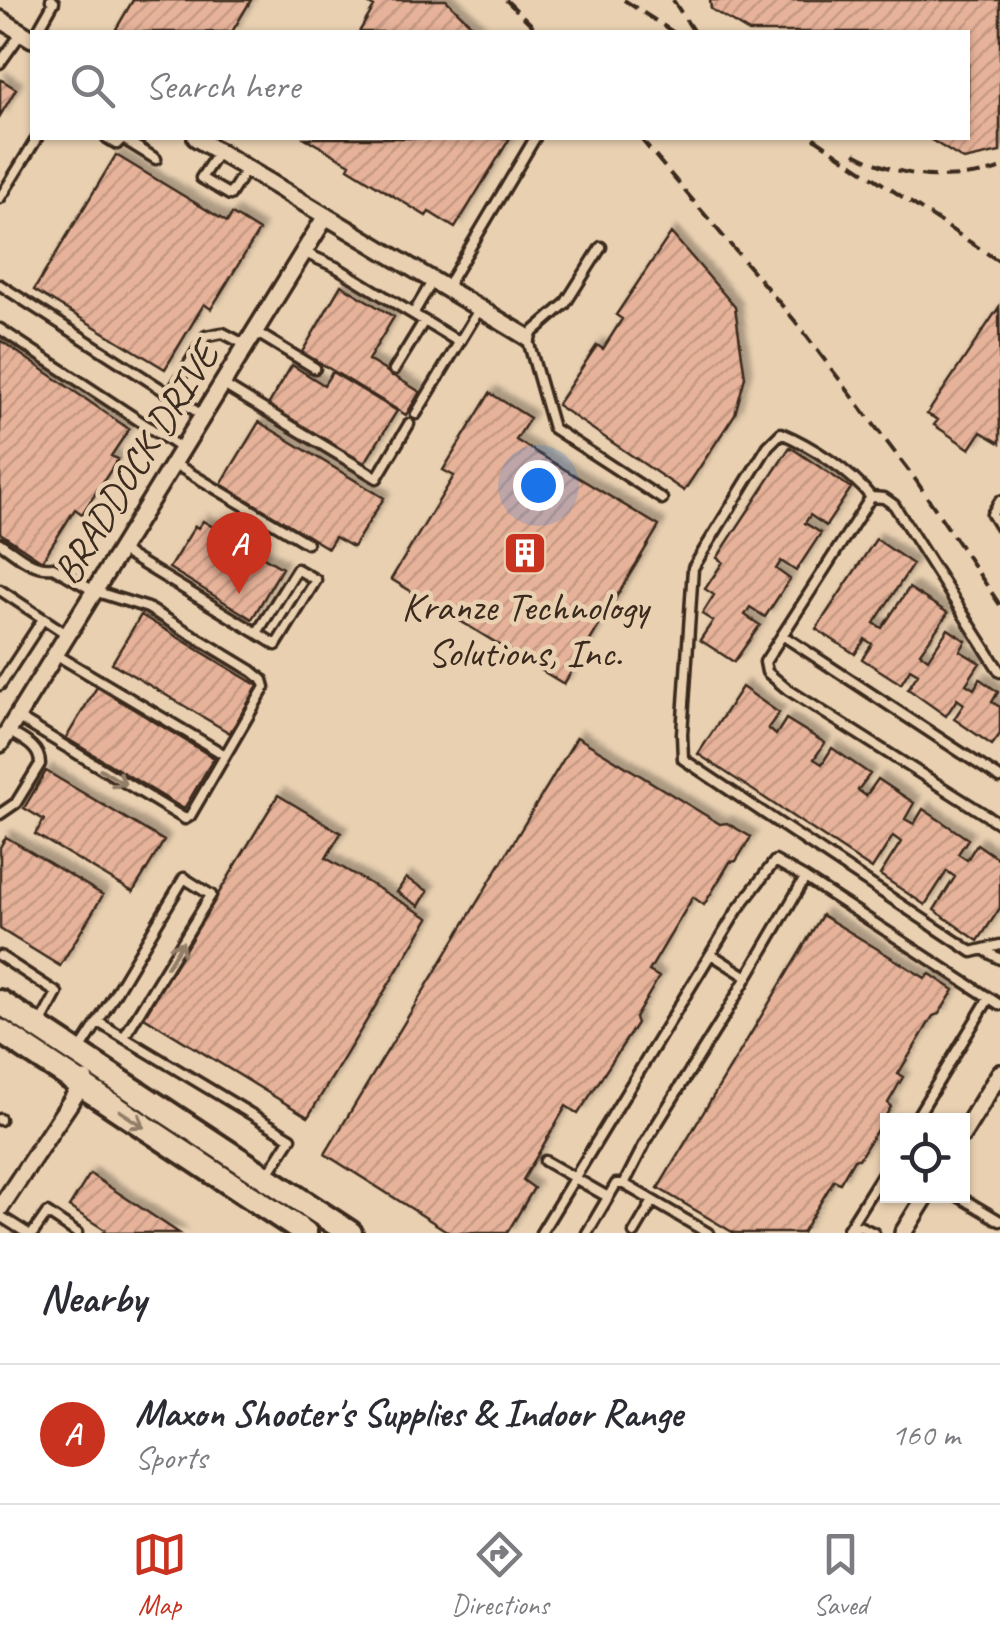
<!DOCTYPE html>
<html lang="en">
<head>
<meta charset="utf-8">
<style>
	:root { --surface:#fff; --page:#f2f2f3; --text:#2b2b33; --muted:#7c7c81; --line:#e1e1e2; --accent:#c8321e }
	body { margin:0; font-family:Caveat,sans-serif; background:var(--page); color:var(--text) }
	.controls { position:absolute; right:30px; bottom:30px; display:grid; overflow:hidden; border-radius:0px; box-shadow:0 2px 8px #0004 }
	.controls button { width:90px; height:90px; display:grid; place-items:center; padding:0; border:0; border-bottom:2px solid var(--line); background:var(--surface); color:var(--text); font:50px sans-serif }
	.you { position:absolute; left:538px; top:485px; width:35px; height:35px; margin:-25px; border:8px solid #fff; border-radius:50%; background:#1a73e8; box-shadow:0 0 0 15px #1a73e833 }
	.badge { display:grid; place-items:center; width:65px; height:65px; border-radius:50%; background:var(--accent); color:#fff; font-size:32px; font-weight:700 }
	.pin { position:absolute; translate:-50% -82px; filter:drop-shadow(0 2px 5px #0008) }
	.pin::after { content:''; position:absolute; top:52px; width:35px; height:30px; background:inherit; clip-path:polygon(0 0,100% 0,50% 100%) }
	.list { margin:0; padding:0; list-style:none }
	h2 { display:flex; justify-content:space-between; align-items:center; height:130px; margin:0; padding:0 40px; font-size:42px }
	h2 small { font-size:32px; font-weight:400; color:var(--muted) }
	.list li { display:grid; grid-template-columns:65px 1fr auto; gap:30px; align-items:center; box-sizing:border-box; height:140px; padding:0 40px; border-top:2px solid var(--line) }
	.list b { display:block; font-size:38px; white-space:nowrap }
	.list p { margin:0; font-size:32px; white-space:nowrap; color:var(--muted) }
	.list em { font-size:32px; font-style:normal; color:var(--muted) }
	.icon { flex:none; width:55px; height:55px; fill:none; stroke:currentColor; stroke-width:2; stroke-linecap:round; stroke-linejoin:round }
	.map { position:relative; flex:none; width:1000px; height:1233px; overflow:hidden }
	.search { position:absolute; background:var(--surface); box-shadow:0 2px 8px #0004; left:30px; right:30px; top:30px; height:110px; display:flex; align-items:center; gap:25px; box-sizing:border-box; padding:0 35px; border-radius:0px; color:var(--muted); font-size:38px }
	.sheet { height:270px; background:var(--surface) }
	nav { display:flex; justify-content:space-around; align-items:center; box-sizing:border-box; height:140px; border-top:2px solid var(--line); background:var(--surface); font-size:28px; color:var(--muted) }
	nav a { display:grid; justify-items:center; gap:5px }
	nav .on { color:var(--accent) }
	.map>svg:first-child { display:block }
	.building { fill:url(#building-hatch); stroke:#3b2a1e; stroke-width:2.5; filter:url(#shadow) }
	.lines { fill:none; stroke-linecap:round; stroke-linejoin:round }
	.lane-casing { stroke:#3b2a1e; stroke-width:15 }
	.street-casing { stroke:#3b2a1e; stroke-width:22 }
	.secondary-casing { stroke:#3b2a1e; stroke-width:30 }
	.lane { stroke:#e9d0b1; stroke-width:8 }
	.street { stroke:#e9d0b1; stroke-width:15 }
	.secondary { stroke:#e9d0b1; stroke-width:22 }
	.rail { stroke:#3b2a1e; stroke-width:4; stroke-dasharray:15 8; stroke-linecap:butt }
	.oneway { stroke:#927d68 }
	.labels { text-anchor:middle; stroke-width:9; stroke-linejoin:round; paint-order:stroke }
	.street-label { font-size:40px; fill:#3b2a1e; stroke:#e9d0b1 }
	.poi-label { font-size:40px; fill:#3b2a1e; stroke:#e9d0b1 }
</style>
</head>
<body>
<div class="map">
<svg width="1000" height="1233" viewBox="0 0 1000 1233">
	<defs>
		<pattern id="building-hatch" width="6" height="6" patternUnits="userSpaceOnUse" patternTransform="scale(2.5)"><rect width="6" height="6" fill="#e6b299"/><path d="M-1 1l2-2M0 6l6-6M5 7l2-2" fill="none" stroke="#c69983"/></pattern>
		<filter id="shadow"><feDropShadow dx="6" dy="-6" stdDeviation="2.5" flood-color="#0004"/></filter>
	</defs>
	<rect width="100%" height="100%" fill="#e9d0b1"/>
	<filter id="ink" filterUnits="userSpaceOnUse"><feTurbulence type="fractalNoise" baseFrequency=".01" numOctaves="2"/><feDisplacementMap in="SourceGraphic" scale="20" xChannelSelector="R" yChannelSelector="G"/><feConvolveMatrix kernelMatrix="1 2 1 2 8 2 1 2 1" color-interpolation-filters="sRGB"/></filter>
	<g filter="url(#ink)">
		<path class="building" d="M 133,0 L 251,0 L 232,32 L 123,32 L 116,29 Z
			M 363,0 L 446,0 L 479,32 L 359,32 L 374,7 Z
			M 710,0 L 1000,0 L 1000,152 L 964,160 L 928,138 L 968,138 L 968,32 L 749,32 L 711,9 Z
			M 0,79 L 16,89 L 0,116 Z
			M 305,138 L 510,138 L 455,228 L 429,212 L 426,216 L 348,168 L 350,164 Z
			M 116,155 L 227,222 L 232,214 L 259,231 L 211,309 L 204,304 L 165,369 L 34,290 Z
			M 671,233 L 735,307 L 745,377 L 735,414 L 684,491 L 557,405 L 597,345 L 603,349 L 622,319 L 616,315 Z
			M 341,285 L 394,317 L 368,360 L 420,392 L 406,415 L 302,352 Z
			M 999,307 L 1000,443 L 981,432 L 970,449 L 934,425 L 938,420 L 927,414 Z
			M 0,340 L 129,429 L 111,456 L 118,459 L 82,514 L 75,509 L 42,561 L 0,533 Z
			M 292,365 L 324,385 L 332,372 L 397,411 L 363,466 L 267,407 Z
			M 490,393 L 530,418 L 516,440 L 659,526 L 564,684 L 391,579 L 454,476 L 443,470 Z
			M 259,422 L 384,498 L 353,547 L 335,537 L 328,548 L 221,484 Z
			M 790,447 L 851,488 L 826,526 L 810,515 L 805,523 L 821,533 L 796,571 L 781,561 L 776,569 L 790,579 L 765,617 L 750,607 L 745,615 L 760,625 L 734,662 L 700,640 L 713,621 L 702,614 L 714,595 L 705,589 L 723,562 L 717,558 Z
			M 203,521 L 282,568 L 252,619 L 169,568 L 195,526 L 198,528 Z
			M 876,539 L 913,564 L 874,623 L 882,628 L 909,588 L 948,613 L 920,653 L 928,659 L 948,629 L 966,641 L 960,651 L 980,663 L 966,684 L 974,689 L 980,679 L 998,692 L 992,702 L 1000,707 L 1000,734 L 992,745 L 954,719 L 964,704 L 957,699 L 946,716 L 908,689 L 918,674 L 910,669 L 901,684 L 862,659 L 872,644 L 865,639 L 855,654 L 816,629 Z
			M 141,615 L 258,686 L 230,733 L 112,663 Z
			M 97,687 L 214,758 L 184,809 L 66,738 Z
			M 742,687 L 779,713 L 768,728 L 776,735 L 786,719 L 825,743 L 814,759 L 822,764 L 832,748 L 870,774 L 858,790 L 866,796 L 878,779 L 914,803 L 905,819 L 914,824 L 923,809 L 968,839 L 958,854 L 967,860 L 977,844 L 1000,860 L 1000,908 L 978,941 L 934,910 L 955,877 L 947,871 L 925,905 L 880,875 L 901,842 L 893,836 L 872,869 L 698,754 Z
			M 577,737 L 720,824 L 727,823 L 751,837 L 736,861 L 730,862 L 704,905 L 693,897 L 649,971 L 659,977 L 635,1018 L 637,1023 L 578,1114 L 566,1106 L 523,1180 L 534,1188 L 507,1233 L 450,1233 L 325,1154 Z
			M 46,771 L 164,841 L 133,892 L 35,834 L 44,820 L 24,808 Z
			M 278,795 L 341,833 L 326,858 L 429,918 L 308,1117 L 144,1017 Z
			M 6,837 L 103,895 L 60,966 L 0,929 L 0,847 Z
			M 406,878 L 428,891 L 419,906 L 397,892 Z
			M 822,915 L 925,978 L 930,974 L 954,990 L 939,1014 L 933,1016 L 898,1074 L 903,1077 L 888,1103 L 891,1107 L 859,1159 L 854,1159 L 840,1183 L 834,1180 L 802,1233 L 734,1233 L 658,1188 Z
			M 90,1174 L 179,1233 L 103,1233 L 105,1230 L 69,1207 Z"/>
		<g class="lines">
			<g class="lane-casing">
				<path id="lane" d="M 37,32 L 54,2 L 51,0
					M 0,63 L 22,32
					M 107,138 L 117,144 L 122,138 L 156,159
					M 219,151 L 201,178 L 230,195 L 247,168
					M 0,198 L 37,138
					M 601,247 L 565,304 L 527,337 L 553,428 L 662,499
					M 303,252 L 336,267 L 459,342
					M 0,285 L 202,415
					M 446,288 L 535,138
					M 413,314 L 433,280
					M 0,329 L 182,449
					M 254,331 L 315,368
					M 394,370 L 424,321
					M 222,384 L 377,478 L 409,424
					M 170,395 L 206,336 L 223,333 L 246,345
					M 416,414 L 480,308
					M 173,463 L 307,543
					M 871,497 C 850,471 812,446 781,433 L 768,446 L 693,568 L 682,734 L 683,759 L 972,952 L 1000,945
					M 1000,501 L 992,514 L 1000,527
					M 0,543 C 17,554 32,570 53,567 L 94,591 L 148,608 L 252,671 L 263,680 L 265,687 L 190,816 L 185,819 L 17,717
					M 120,550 L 257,633 L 276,645 L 316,580 L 297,569 L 257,633
					M 0,590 L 68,635
					M 782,635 L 1000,778
					M 55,654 L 225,755
					M 1000,672 L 894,505 L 884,498 L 871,497 L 765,662 L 767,672 L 787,689 L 1000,824
					M 0,685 L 43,619
					M 0,814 L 16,803 L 40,764 C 40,746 21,739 8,731
					M 805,878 L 1000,1005
					M 986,951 L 1000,959
					M 711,954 L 747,977
					M 0,956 L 57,993 L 39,1026
					M 98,1022 L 184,878 L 211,895 L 124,1037
					M 80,1050 L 98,1022 L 291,1138 L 268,1174
					M 0,1119 L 0,1120
					M 915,1120 L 989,998
					M 545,1161 L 608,1197
					M 958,1196 L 1000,1221
					M 0,1216 L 27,1233
					M 848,1229 L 888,1165
					M 848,1229 L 859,1226 L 874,1233
					M 33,1233 L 47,1213 L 77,1233
					M 541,1233 L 738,909 L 775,861 L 805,878 L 726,1013 L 645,1143 L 624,1184
					M 587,1233 L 616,1184 L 624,1184 L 708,1233
					M 634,1233 L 653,1201"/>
			</g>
			<g class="street-casing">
				<path id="street" d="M 0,19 L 32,39
					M 196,138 L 527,337
					M 0,744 L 326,216
					M 962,1135 L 1000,1073
					M 0,1208 L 85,1080
					M 903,1233 L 926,1196"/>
			</g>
			<g class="secondary-casing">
				<path id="secondary" d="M 0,1002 L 350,1233
					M 0,1031 L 305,1233"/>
			</g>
			<use href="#lane" class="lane"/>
			<use href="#street" class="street"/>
			<use href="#secondary" class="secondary"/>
			<path class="rail" d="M 506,0 L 539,32
				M 624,0 L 673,32
				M 673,0 L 694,32
				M 640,138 L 795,321 L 915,479 L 1000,605
				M 814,138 L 1000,262
				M 855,153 C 899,178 952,183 1000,169"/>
		</g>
		<defs><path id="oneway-shaft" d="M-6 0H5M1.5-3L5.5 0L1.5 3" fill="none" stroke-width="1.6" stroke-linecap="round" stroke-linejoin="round" transform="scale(2.5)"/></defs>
		<g class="oneway">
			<use href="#oneway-shaft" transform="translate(113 777) rotate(32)"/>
			<use href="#oneway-shaft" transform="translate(175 954) rotate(-58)"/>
			<use href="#oneway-shaft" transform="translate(132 1119) rotate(34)"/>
		</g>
	</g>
	<defs>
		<g id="building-square" transform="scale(2.25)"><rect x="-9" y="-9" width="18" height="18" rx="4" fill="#c8321e" stroke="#e9d0b1"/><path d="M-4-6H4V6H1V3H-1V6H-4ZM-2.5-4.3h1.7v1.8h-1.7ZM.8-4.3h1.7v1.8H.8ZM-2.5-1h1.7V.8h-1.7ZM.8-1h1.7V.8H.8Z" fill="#fff"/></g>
	</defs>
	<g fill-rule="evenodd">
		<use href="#building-square" x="525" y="553"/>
	</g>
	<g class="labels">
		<g class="street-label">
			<text transform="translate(135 463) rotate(-58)" y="14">BRADDOCK DRIVE</text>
		</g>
		<g class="poi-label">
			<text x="525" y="620">Kranze Technology<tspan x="525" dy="46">Solutions, Inc.</tspan></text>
		</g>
	</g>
</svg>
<div class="controls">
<button><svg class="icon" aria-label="locate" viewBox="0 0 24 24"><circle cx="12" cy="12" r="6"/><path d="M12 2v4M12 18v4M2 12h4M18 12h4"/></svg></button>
</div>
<div class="you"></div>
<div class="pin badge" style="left:239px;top:594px">A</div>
<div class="search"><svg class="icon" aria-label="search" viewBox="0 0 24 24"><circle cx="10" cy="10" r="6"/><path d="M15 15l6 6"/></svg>Search here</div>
</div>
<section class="sheet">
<h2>Nearby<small></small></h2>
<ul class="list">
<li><span class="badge">A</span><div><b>Maxon Shooter's Supplies &amp; Indoor Range</b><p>Sports</p></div><em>160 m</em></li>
</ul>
</section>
<nav>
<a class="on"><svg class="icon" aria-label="map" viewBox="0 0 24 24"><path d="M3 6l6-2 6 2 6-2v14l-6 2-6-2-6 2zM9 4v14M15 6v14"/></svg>Map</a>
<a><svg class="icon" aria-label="directions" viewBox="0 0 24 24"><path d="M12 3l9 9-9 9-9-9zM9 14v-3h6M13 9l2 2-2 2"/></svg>Directions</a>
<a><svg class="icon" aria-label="saved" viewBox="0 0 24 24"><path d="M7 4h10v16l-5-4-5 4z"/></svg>Saved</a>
</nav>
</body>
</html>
